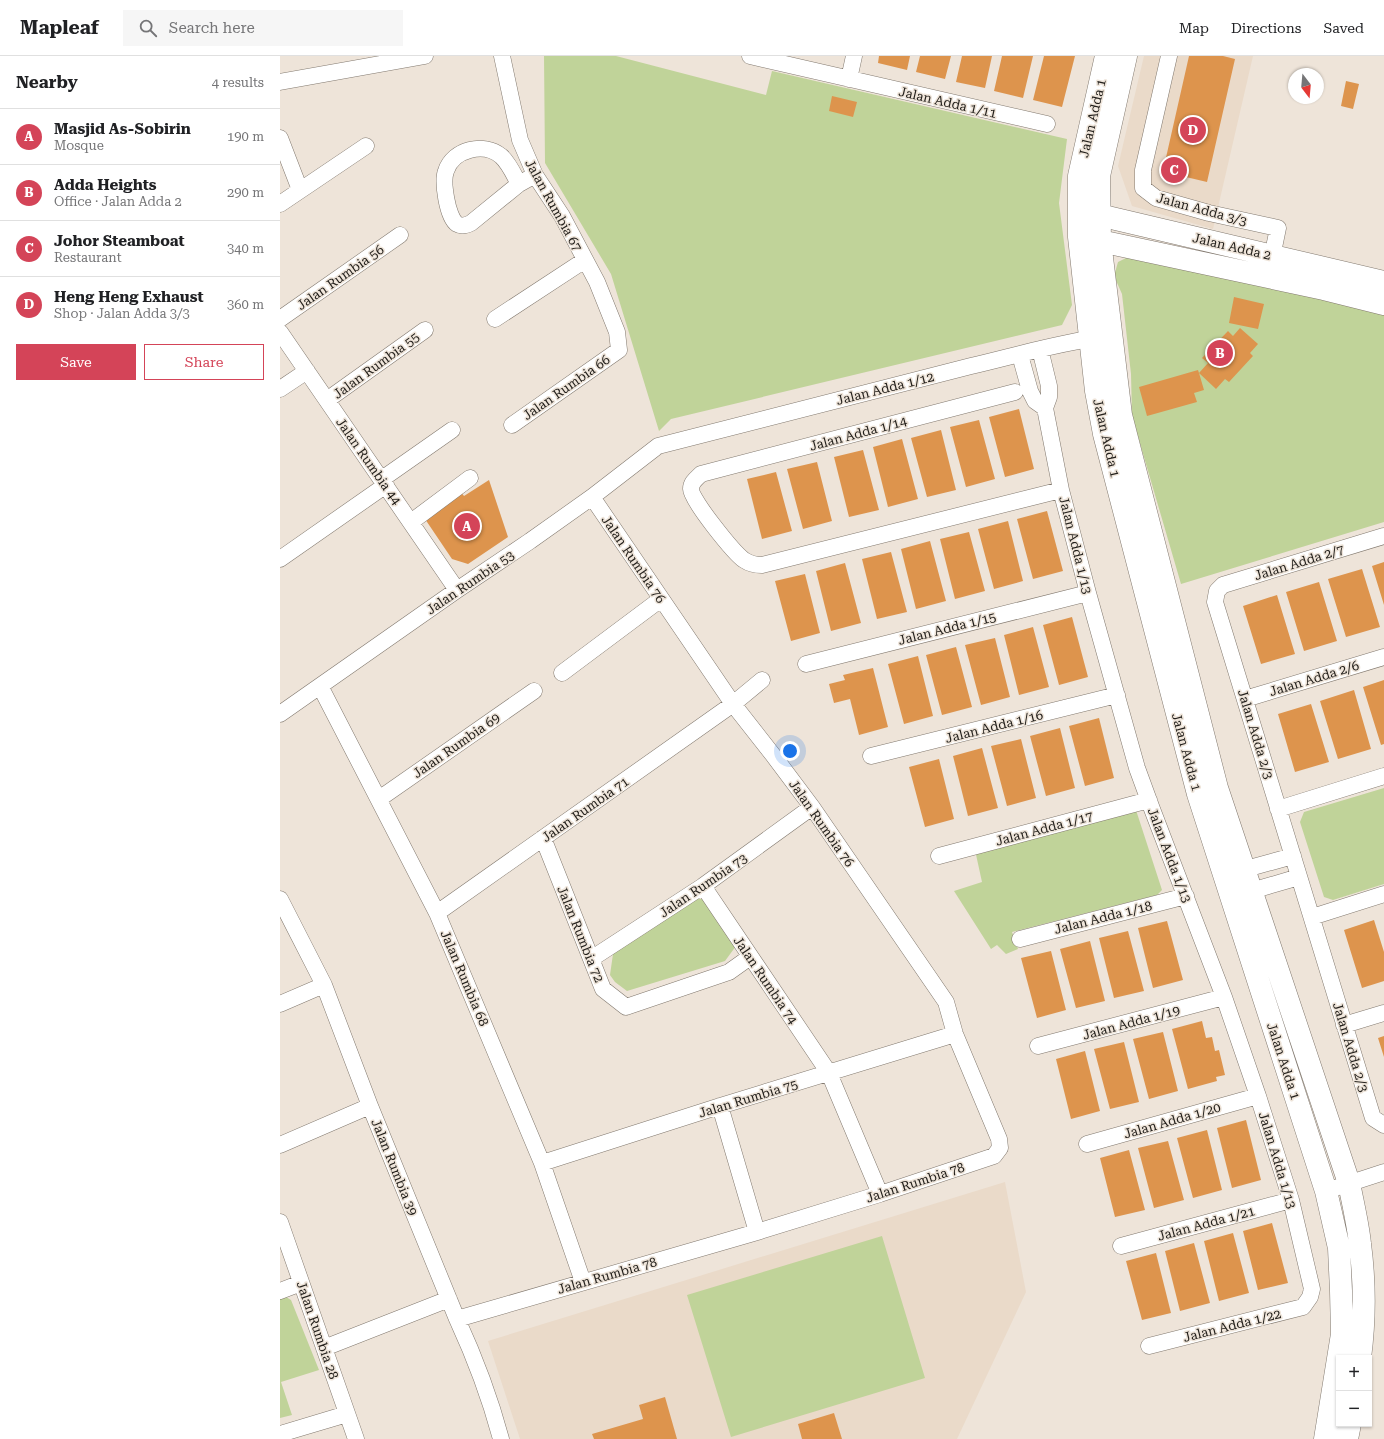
<!DOCTYPE html>
<html lang="en">
<head>
<meta charset="utf-8">
<style>
	:root { --surface:#fff; --page:#f6f6f6; --text:#202124; --muted:#757577; --line:#e0e0e0; --accent:#d44458 }
	body { margin:0; font-family:"Roboto Serif",serif; background:var(--page); color:var(--text) }
	.controls { position:absolute; right:12px; bottom:12px; display:grid; overflow:hidden; border-radius:0px; box-shadow:0 1px 3px #0004 }
	.controls button { width:36px; height:36px; display:grid; place-items:center; padding:0; border:0; border-bottom:1px solid var(--line); background:var(--surface); color:var(--text); font:20px sans-serif }
	.compass { position:absolute; left:1008px; top:12px; width:36px; height:36px; border-radius:50%; background:var(--surface); box-shadow:0 1px 3px #0004; rotate:164deg }
	.you { position:absolute; left:510px; top:695px; width:14px; height:14px; margin:-10px; border:3px solid #fff; border-radius:50%; background:#1a73e8; box-shadow:0 0 0 6px #1a73e833 }
	.badge { display:grid; place-items:center; width:26px; height:26px; border-radius:50%; background:var(--accent); color:#fff; font-size:13px; font-weight:700 }
	.pin { position:absolute; translate:-50% -50%; border:2px solid #fff; box-shadow:0 1px 4px #0006 }
	.list { margin:0; padding:0; list-style:none }
	h2 { display:flex; justify-content:space-between; align-items:center; height:52px; margin:0; padding:0 16px; font-size:17px }
	h2 small { font-size:13px; font-weight:400; color:var(--muted) }
	.list li { display:grid; grid-template-columns:26px 1fr auto; gap:12px; align-items:center; box-sizing:border-box; height:56px; padding:0 16px; border-top:1px solid var(--line) }
	.list b { display:block; font-size:15px; white-space:nowrap }
	.list p { margin:0; font-size:13px; white-space:nowrap; color:var(--muted) }
	.list em { font-size:13px; font-style:normal; color:var(--muted) }
	.actions { display:flex; gap:8px; padding:12px 16px }
	.actions a { flex:1; padding:9px 0; border:1px solid var(--accent); border-radius:0px; text-align:center; font-size:14px; color:var(--accent) }
	.actions .main { background:var(--accent); color:#fff }
	.icon { flex:none; width:22px; height:22px; fill:none; stroke:currentColor; stroke-width:2; stroke-linecap:round; stroke-linejoin:round }
	.map { position:relative; flex:none; width:1104px; height:1383px; overflow:hidden }
	header { display:flex; align-items:center; gap:24px; box-sizing:border-box; height:56px; padding:0 20px; background:var(--surface); border-bottom:1px solid var(--line) }
	header strong { font-size:19px }
	nav { display:flex; gap:22px; margin-inline-start:auto; font-size:14px }
	.search { width:280px; height:36px; background:var(--page); display:flex; align-items:center; gap:10px; box-sizing:border-box; padding:0 14px; border-radius:0px; color:var(--muted); font-size:15px }
	main { display:flex }
	aside { flex:1; background:var(--surface) }
	.map>svg:first-child { display:block }
	.built { fill:#eadac9 }
	.green { fill:#c0d399 }
	.building { fill:#dd944d }
	.lines { fill:none; stroke-linecap:round; stroke-linejoin:round }
	.street-casing { stroke:#82796f; stroke-width:17 }
	.secondary-casing { stroke:#82796f; stroke-width:23 }
	.street { stroke:#fff; stroke-width:16 }
	.secondary { stroke:#fff; stroke-width:22 }
	.labels { text-anchor:middle; stroke-width:3; stroke-linejoin:round; paint-order:stroke }
	.street-label { font-size:13px; fill:#23201c; stroke:#eee4d9 }
</style>
</head>
<body>
<header>
<strong>Mapleaf</strong>
<div class="search"><svg class="icon" aria-label="search" viewBox="0 0 24 24"><circle cx="10" cy="10" r="6"/><path d="M15 15l6 6"/></svg>Search here</div>
<nav><a>Map</a><a>Directions</a><a>Saved</a></nav>
</header>
<main>
<aside>
<h2>Nearby<small>4 results</small></h2>
<ul class="list">
<li><span class="badge">A</span><div><b>Masjid As-Sobirin</b><p>Mosque</p></div><em>190 m</em></li>
<li><span class="badge">B</span><div><b>Adda Heights</b><p>Office · Jalan Adda 2</p></div><em>290 m</em></li>
<li><span class="badge">C</span><div><b>Johor Steamboat</b><p>Restaurant</p></div><em>340 m</em></li>
<li><span class="badge">D</span><div><b>Heng Heng Exhaust</b><p>Shop · Jalan Adda 3/3</p></div><em>360 m</em></li>
</ul>
<div class="actions"><a class="main">Save</a><a>Share</a></div>
</aside>
<div class="map">
<svg width="1104" height="1383" viewBox="0 0 1104 1383">
	<rect width="100%" height="100%" fill="#eee4d9"/>
	<path class="built" d="M 864,0 L 973,0 L 933,173 L 852,150 L 838,110 Z
		M 725,1126 L 746,1236 L 677,1383 L 240,1383 L 208,1285 Z"/>
	<path class="green" d="M 264,0 L 336,0 L 486,39 L 492,15 L 787,83 L 779,147 L 792,249 L 782,269 L 391,363 L 379,375 L 331,218 L 265,107 Z
		M 848,201 L 1104,257 L 1104,466 L 901,528 L 852,360 L 851,318 L 842,238 L 834,220 L 838,206 Z
		M 1104,732 L 1104,828 L 1053,844 L 1044,841 L 1020,766 L 1024,756 Z
		M 855,751 L 882,834 L 877,839 L 732,876 L 738,893 L 726,898 L 717,889 L 711,893 L 674,835 L 702,826 L 695,794 Z
		M 413,843 L 425,843 L 456,890 L 445,905 L 347,935 L 335,926 L 330,919 L 333,898 Z
		M 602,1180 L 645,1322 L 451,1381 L 407,1239 Z
		M 3,1239 L 11,1244 L 39,1314 L 1,1326 L 12,1359 L 0,1362 L 0,1240 Z"/>
	<path class="building" d="M 599,0 L 630,0 L 627,14 L 598,7 Z
		M 640,0 L 671,0 L 665,23 L 636,16 Z
		M 682,0 L 712,0 L 705,32 L 676,26 Z
		M 722,0 L 753,0 L 743,42 L 714,35 Z
		M 764,0 L 795,0 L 782,51 L 753,44 Z
		M 909,0 L 943,0 L 955,3 L 927,126 L 889,117 L 885,106 Z
		M 1066,25 L 1079,28 L 1073,53 L 1061,50 Z
		M 552,40 L 577,46 L 573,61 L 549,55 Z
		M 954,241 L 984,248 L 978,273 L 949,267 Z
		M 960,272 L 978,288 L 970,297 L 973,300 L 949,326 L 945,323 L 936,333 L 919,317 L 924,334 L 914,337 L 917,346 L 867,360 L 859,331 L 918,314 L 919,317 L 928,307 L 922,302 L 948,275 L 953,280 Z
		M 739,353 L 754,413 L 725,421 L 709,361 Z
		M 699,364 L 715,423 L 686,431 L 670,371 Z
		M 661,374 L 676,434 L 647,441 L 631,382 Z
		M 622,383 L 638,443 L 608,451 L 593,391 Z
		M 583,394 L 599,454 L 569,461 L 554,401 Z
		M 537,406 L 552,465 L 523,473 L 507,413 Z
		M 496,416 L 512,475 L 482,483 L 467,423 Z
		M 209,424 L 228,481 L 188,508 L 172,503 L 143,460 L 180,435 L 184,440 Z
		M 767,455 L 783,515 L 753,523 L 737,463 Z
		M 728,465 L 743,525 L 714,533 L 698,473 Z
		M 689,476 L 705,535 L 675,543 L 660,483 Z
		M 650,485 L 666,545 L 636,553 L 621,493 Z
		M 611,496 L 627,556 L 597,563 L 582,503 Z
		M 1104,506 L 1104,549 L 1092,510 Z
		M 565,507 L 581,567 L 551,575 L 536,515 Z
		M 1082,513 L 1100,571 L 1066,581 L 1048,523 Z
		M 525,518 L 540,577 L 511,585 L 495,525 Z
		M 1039,526 L 1057,585 L 1024,595 L 1006,536 Z
		M 997,539 L 1015,598 L 981,608 L 963,550 Z
		M 792,561 L 808,621 L 779,629 L 763,569 Z
		M 753,571 L 769,631 L 739,639 L 724,579 Z
		M 715,582 L 730,641 L 701,649 L 685,589 Z
		M 676,591 L 692,651 L 662,659 L 646,599 Z
		M 638,600 L 653,660 L 624,668 L 608,608 Z
		M 593,612 L 608,671 L 579,679 L 570,643 L 554,647 L 549,628 L 565,624 L 563,619 Z
		M 1104,624 L 1104,688 L 1101,689 L 1083,631 Z
		M 1074,634 L 1091,693 L 1058,703 L 1040,645 Z
		M 1031,648 L 1049,706 L 1015,716 L 998,658 Z
		M 819,662 L 834,722 L 805,730 L 789,670 Z
		M 780,672 L 795,732 L 766,740 L 750,680 Z
		M 741,683 L 756,742 L 727,750 L 711,690 Z
		M 702,692 L 718,752 L 688,760 L 673,700 Z
		M 659,703 L 674,763 L 645,771 L 629,711 Z
		M 1094,864 L 1104,896 L 1104,925 L 1082,932 L 1064,874 Z
		M 887,865 L 903,924 L 873,932 L 858,872 Z
		M 848,875 L 864,935 L 834,942 L 819,882 Z
		M 810,885 L 825,945 L 796,952 L 780,893 Z
		M 771,895 L 786,954 L 757,962 L 741,902 Z
		M 922,965 L 926,982 L 932,981 L 935,995 L 939,994 L 945,1019 L 936,1021 L 937,1025 L 908,1033 L 892,973 Z
		M 883,976 L 898,1035 L 869,1043 L 853,983 Z
		M 1104,980 L 1104,1001 L 1098,982 Z
		M 844,986 L 859,1046 L 830,1053 L 814,993 Z
		M 805,995 L 820,1055 L 791,1063 L 776,1003 Z
		M 966,1064 L 981,1124 L 952,1132 L 937,1072 Z
		M 927,1074 L 942,1134 L 913,1142 L 897,1082 Z
		M 888,1085 L 904,1144 L 874,1152 L 858,1092 Z
		M 849,1094 L 865,1154 L 835,1161 L 820,1102 Z
		M 992,1167 L 1008,1227 L 978,1234 L 963,1175 Z
		M 953,1177 L 969,1237 L 939,1245 L 924,1185 Z
		M 914,1187 L 930,1247 L 900,1255 L 885,1195 Z
		M 876,1197 L 891,1257 L 862,1264 L 846,1205 Z
		M 385,1341 L 397,1383 L 314,1383 L 312,1378 L 363,1363 L 359,1349 Z
		M 554,1357 L 562,1383 L 522,1383 L 518,1368 Z"/>
	<g class="lines">
		<g class="street-casing">
			<path id="street" d="M 222,0 L 240,84 L 255,119 L 282,160 L 317,226 L 337,276 L 339,294 L 232,369
				M 470,0 L 767,68
				M 889,0 L 863,114 L 863,132 L 876,142 L 929,157 L 998,172 L 990,211
				M 569,23 L 574,0
				M 0,26 L 145,0
				M 0,82 L 20,134
				M 239,128 C 234,119 229,107 221,100 C 204,86 173,93 166,115 C 162,125 167,161 177,168 C 182,171 187,169 191,167 L 239,128 L 255,119
				M 0,148 L 86,90
				M 0,263 L 120,179
				M 215,263 L 305,204
				M 0,276 L 177,534
				M 760,293 L 769,330 L 769,341 L 765,352
				M 740,299 L 750,335 L 755,345 L 765,352
				M 0,333 L 27,315
				M 735,336 L 421,418 C 416,423 411,426 411,433 C 411,444 454,497 464,504 C 470,508 476,509 482,509 L 781,434
				M 47,344 L 145,274
				M 765,352 L 781,434 L 808,537 L 857,712 L 872,753 L 944,941 L 978,1040 L 1011,1144 L 1032,1233 L 1030,1241 L 1023,1251 L 869,1290
				M 102,423 L 172,374
				M 131,466 L 190,422
				M 1104,480 L 943,529 L 937,535 L 935,546 L 1093,1062 L 1104,1069
				M 0,503 L 106,429
				M 526,608 L 808,537
				M 282,617 L 381,543
				M 40,630 L 157,857 L 262,1107 L 303,1226
				M 965,643 L 1104,601
				M 0,658 L 177,534 L 250,485 L 312,441 L 378,390 L 691,310 C 734,300 777,287 822,281
				M 591,700 L 837,639
				M 99,743 L 254,635
				M 998,753 L 1104,720
				M 263,782 L 323,933 L 346,951 L 449,916 L 470,901
				M 659,800 L 869,744
				M 955,816 L 1013,800
				M 423,830 L 549,1017 L 600,1138
				M 961,838 L 1019,821
				M 0,843 L 44,929 L 90,1050 L 177,1263 C 195,1302 210,1342 221,1383
				M 157,857 L 453,648 L 482,624
				M 1032,861 L 1104,838
				M 740,883 L 906,840
				M 311,903 L 423,830 L 532,751
				M 0,948 L 44,929
				M 1064,969 L 1104,957
				M 758,990 L 944,941
				M 440,1050 L 477,1176
				M 807,1088 L 978,1040
				M 0,1089 L 90,1050
				M 262,1107 L 440,1050 L 675,978
				M 1046,1135 L 1104,1116
				M 0,1166 L 76,1383
				M 841,1190 L 1011,1144
				M 0,1235 L 21,1227
				M 177,1263 L 477,1176 L 600,1138 L 714,1100 L 720,1092 L 719,1083 L 675,978 L 666,946 L 532,751 L 493,699 L 453,648 L 312,441
				M 44,1292 L 169,1243
				M 0,1378 L 67,1358"/>
		</g>
		<g class="secondary-casing">
			<path id="secondary" d="M 826,0 L 799,120 L 799,181 L 816,335 L 824,378 L 918,738 L 1046,1135 L 1059,1192 L 1061,1235 L 1062,1278 L 1045,1383
				M 846,0 L 819,120 L 820,185 L 841,359 L 937,732 L 1069,1127 C 1073,1148 1078,1168 1080,1188 C 1085,1226 1085,1264 1080,1302
				M 806,156 L 1104,226
				M 806,182 L 1044,233 L 1104,248
				M 1067,1383 L 1070,1368"/>
		</g>
		<use href="#street" class="street"/>
		<use href="#secondary" class="secondary"/>
	</g>
	<g class="labels">
		<g class="street-label">
			<text transform="translate(668 46) rotate(13)" y="5">Jalan Adda 1/11</text>
			<text transform="translate(812 62) rotate(-77)" y="5">Jalan Adda 1</text>
			<text transform="translate(274 149) rotate(61)" y="5">Jalan Rumbia 67</text>
			<text transform="translate(922 153) rotate(15)" y="5">Jalan Adda 3/3</text>
			<text transform="translate(952 190) rotate(13)" y="5">Jalan Adda 2</text>
			<text transform="translate(60 221) rotate(-35)" y="5">Jalan Rumbia 56</text>
			<text transform="translate(96 309) rotate(-36)" y="5">Jalan Rumbia 55</text>
			<text transform="translate(286 331) rotate(-35)" y="5">Jalan Rumbia 66</text>
			<text transform="translate(605 332) rotate(-14)" y="5">Jalan Adda 1/12</text>
			<text transform="translate(578 377) rotate(-15)" y="5">Jalan Adda 1/14</text>
			<text transform="translate(827 382) rotate(77)" y="5">Jalan Adda 1</text>
			<text transform="translate(89 405) rotate(55)" y="5">Jalan Rumbia 44</text>
			<text transform="translate(796 489) rotate(76)" y="5">Jalan Adda 1/13</text>
			<text transform="translate(354 503) rotate(56)" y="5">Jalan Rumbia 76</text>
			<text transform="translate(1019 506) rotate(-17)" y="5">Jalan Adda 2/7</text>
			<text transform="translate(190 526) rotate(-34)" y="5">Jalan Rumbia 53</text>
			<text transform="translate(667 572) rotate(-14)" y="5">Jalan Adda 1/15</text>
			<text transform="translate(1034 622) rotate(-17)" y="5">Jalan Adda 2/6</text>
			<text transform="translate(714 670) rotate(-14)" y="5">Jalan Adda 1/16</text>
			<text transform="translate(976 678) rotate(73)" y="5">Jalan Adda 2/3</text>
			<text transform="translate(176 689) rotate(-35)" y="5">Jalan Rumbia 69</text>
			<text transform="translate(907 696) rotate(75)" y="5">Jalan Adda 1</text>
			<text transform="translate(305 753) rotate(-35)" y="5">Jalan Rumbia 71</text>
			<text transform="translate(542 767) rotate(55)" y="5">Jalan Rumbia 76</text>
			<text transform="translate(764 772) rotate(-15)" y="5">Jalan Adda 1/17</text>
			<text transform="translate(890 799) rotate(69)" y="5">Jalan Adda 1/13</text>
			<text transform="translate(423 829) rotate(-34)" y="5">Jalan Rumbia 73</text>
			<text transform="translate(823 861) rotate(-14)" y="5">Jalan Adda 1/18</text>
			<text transform="translate(301 878) rotate(68)" y="5">Jalan Rumbia 72</text>
			<text transform="translate(185 922) rotate(67)" y="5">Jalan Rumbia 68</text>
			<text transform="translate(486 924) rotate(56)" y="5">Jalan Rumbia 74</text>
			<text transform="translate(851 966) rotate(-15)" y="5">Jalan Adda 1/19</text>
			<text transform="translate(1071 991) rotate(73)" y="5">Jalan Adda 2/3</text>
			<text transform="translate(1004 1005) rotate(72)" y="5">Jalan Adda 1</text>
			<text transform="translate(468 1042) rotate(-17)" y="5">Jalan Rumbia 75</text>
			<text transform="translate(892 1064) rotate(-16)" y="5">Jalan Adda 1/20</text>
			<text transform="translate(998 1104) rotate(73)" y="5">Jalan Adda 1/13</text>
			<text transform="translate(115 1111) rotate(68)" y="5">Jalan Rumbia 39</text>
			<text transform="translate(635 1126) rotate(-18)" y="5">Jalan Rumbia 78</text>
			<text transform="translate(926 1167) rotate(-15)" y="5">Jalan Adda 1/21</text>
			<text transform="translate(327 1219) rotate(-16)" y="5">Jalan Rumbia 78</text>
			<text transform="translate(952 1269) rotate(-14)" y="5">Jalan Adda 1/22</text>
			<text transform="translate(38 1274) rotate(71)" y="5">Jalan Rumbia 28</text>
		</g>
	</g>
</svg>
<div class="controls">
<button>+</button>
<button>−</button>
</div>
<svg class="compass" viewBox="-18 -18 36 36"><path d="M0-13l5 13h-10z" fill="#e53935"/><path d="M0 13l5-13h-10z" fill="#757577"/></svg>
<div class="you"></div>
<div class="pin badge" style="left:187px;top:470px">A</div>
<div class="pin badge" style="left:940px;top:297px">B</div>
<div class="pin badge" style="left:894px;top:114px">C</div>
<div class="pin badge" style="left:913px;top:74px">D</div>
</div>
</main>
</body>
</html>
